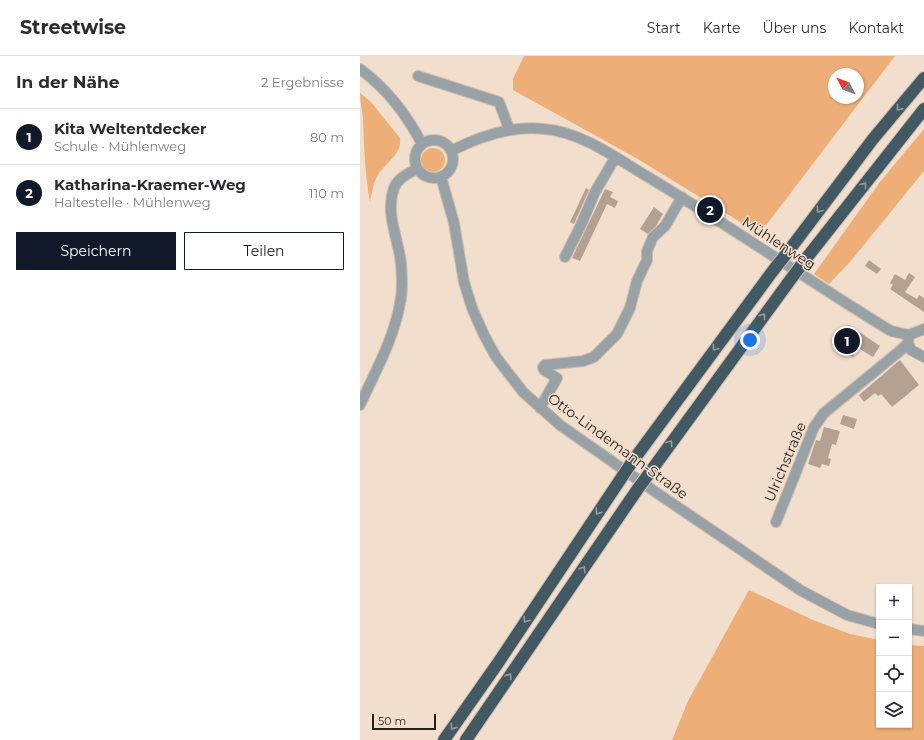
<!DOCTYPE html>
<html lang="de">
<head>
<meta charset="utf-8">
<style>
	:root { --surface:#fff; --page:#f2f2f3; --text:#2b2b33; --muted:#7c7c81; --line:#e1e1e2; --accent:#111827 }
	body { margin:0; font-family:Montserrat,sans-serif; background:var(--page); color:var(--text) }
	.controls { position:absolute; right:12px; bottom:12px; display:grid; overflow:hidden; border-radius:0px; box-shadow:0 1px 3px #0004 }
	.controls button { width:36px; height:36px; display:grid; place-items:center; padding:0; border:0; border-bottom:1px solid var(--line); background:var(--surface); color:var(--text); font:20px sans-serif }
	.compass { position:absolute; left:468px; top:12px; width:36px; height:36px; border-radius:50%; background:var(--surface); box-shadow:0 1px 3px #0004; rotate:311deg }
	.scale { position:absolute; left:12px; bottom:10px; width:64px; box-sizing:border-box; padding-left:4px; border:2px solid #261f19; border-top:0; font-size:11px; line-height:14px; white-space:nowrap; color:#261f19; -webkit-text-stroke:3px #f2decd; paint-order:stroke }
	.you { position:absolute; left:390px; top:284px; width:14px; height:14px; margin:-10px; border:3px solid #fff; border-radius:50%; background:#1a73e8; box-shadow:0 0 0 6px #1a73e833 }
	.badge { display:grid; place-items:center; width:26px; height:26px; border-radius:50%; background:var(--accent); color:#fff; font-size:13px; font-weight:700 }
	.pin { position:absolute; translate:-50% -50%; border:2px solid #fff; box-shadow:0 1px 4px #0006 }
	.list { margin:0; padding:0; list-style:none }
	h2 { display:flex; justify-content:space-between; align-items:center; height:52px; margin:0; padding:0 16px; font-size:17px }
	h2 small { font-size:13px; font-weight:400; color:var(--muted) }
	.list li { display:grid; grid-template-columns:26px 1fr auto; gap:12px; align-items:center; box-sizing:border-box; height:56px; padding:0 16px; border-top:1px solid var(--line) }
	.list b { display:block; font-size:15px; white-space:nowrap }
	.list p { margin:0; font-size:13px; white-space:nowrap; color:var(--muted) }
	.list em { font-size:13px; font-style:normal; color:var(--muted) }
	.actions { display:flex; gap:8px; padding:12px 16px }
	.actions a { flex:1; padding:9px 0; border:1px solid var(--accent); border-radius:0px; text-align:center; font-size:14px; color:var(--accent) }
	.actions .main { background:var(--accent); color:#fff }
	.icon { flex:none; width:22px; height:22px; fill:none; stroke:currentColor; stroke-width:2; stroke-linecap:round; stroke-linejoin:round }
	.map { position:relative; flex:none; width:564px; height:684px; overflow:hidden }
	header { display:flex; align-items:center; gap:24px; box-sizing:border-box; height:56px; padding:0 20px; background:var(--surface); border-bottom:1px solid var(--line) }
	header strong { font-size:19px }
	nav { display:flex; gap:22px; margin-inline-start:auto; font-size:14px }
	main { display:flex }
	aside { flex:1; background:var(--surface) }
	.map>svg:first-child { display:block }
	.green { fill:#edae77; fill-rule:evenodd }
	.building { fill:#b4a192 }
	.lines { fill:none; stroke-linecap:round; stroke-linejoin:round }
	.minor-casing { stroke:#cdbcad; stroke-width:12 }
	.highway-casing { stroke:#cdbcad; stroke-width:14 }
	.minor { stroke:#97a1a6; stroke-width:10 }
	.highway { stroke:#425863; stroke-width:12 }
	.highway-bridge-casing { stroke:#cdbcad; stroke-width:14; stroke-linecap:butt }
	.highway-bridge { stroke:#425863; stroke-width:12 }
	.oneway { stroke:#9a9b98 }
	.labels { text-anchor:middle; stroke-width:3; stroke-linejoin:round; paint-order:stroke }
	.street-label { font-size:14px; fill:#261f19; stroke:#f2decd }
</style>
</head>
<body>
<header>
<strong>Streetwise</strong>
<nav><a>Start</a><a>Karte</a><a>Über uns</a><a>Kontakt</a></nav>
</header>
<main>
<aside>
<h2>In der Nähe<small>2 Ergebnisse</small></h2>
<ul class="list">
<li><span class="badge">1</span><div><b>Kita Weltentdecker</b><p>Schule · Mühlenweg</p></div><em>80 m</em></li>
<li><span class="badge">2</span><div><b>Katharina-Kraemer-Weg</b><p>Haltestelle · Mühlenweg</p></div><em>110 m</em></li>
</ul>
<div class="actions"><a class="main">Speichern</a><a>Teilen</a></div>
</aside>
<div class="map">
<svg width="564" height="684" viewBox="0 0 564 684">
	<rect width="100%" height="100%" fill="#f2decd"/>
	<path class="green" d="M 164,0 L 535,0 L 407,168 L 395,175 L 276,102 L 153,34 L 153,23 ZM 474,18 L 498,18 L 498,42 L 474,42 Z
		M 0,37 L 11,46 L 40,82 C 42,99 26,106 18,119 C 13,127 12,137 10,146 C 5,118 4,90 3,62 C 2,53 0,45 0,37 Z
		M 564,73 L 564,115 L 490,206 L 469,228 L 454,218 L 520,126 Z
		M61 104a12 12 0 1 1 24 0a12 12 0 1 1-24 0Z
		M 389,534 L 453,564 L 490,578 L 519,584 L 519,669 L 549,669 L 549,589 L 564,590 L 564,684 L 312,684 L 328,645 Z"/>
	<path class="building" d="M 226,132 L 229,134 L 214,168 L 210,166 Z
		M 245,133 L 253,136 L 250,141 L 258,145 L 255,152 L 247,148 L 220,205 L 212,202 Z
		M 294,151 L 303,158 L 296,170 L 288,178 L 280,173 Z
		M 509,204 L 521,213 L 517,218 L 505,210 Z
		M 549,217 L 555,221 L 545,236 L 557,243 L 559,239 L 564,242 L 564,256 L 530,233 L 533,229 L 530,227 L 535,218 L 545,224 Z
		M 489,269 L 520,290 L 513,301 L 498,292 L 493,301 L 475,289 Z
		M 540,304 L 559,329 L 532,351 L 521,338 L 518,340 L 515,337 L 504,346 L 499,339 Z
		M 483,359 L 497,363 L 494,373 L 480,368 Z
		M 464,371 L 480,375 L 476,389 L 472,388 L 468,402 L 471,403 L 469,410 L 462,408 L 460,412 L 448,408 L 456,384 L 460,385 Z"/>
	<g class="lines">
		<g class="minor-casing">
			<path id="minor" d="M 0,13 C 26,32 47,59 62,88
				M 58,20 L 139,46 L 149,73
				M55 103a19 19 0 1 1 38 0a19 19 0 1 1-38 0Z
				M 91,95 C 120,80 151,69 184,73 C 222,76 256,102 288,121 C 370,170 449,225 531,275 L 549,279 L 564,273
				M 81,121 L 94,167 L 104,226 L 112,252 L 124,279 L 136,301 L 163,336 L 200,369 L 297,437 L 440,534 L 487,559 L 519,568
				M 205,201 L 221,169 L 235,136 L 255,102
				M 548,287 L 551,294 L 564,301
				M 0,349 C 15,316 34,283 40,247 C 43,235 42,219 41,207 C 38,182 25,157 34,132 C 37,123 48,117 57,113
				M 180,352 L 197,322 L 184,314 L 183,311 L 185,309 L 223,305 L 234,301 L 257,278 L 270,252 L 277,225 L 287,204 L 287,195 L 293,181 L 305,170 L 322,141
				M 416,466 L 454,371 L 464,357 L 541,294 L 548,287 L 549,279
				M 549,573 L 564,575"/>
		</g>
		<g class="highway-casing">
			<path id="highway" d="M 430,193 L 513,83 L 564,22
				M 445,204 L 564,53
				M 272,406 L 412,216
				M 288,419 L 428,227
				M 84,684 L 138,607 L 260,424
				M 106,684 L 277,434"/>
		</g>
		<use href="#minor" class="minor"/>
		<use href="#highway" class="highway"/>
		<g class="highway-bridge-casing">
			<path id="highway-bridge" d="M 412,216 L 430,193
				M 428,227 L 445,204
				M 260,424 L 272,406
				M 277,434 L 288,419"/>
		</g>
		<use href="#highway-bridge" class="highway-bridge"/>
	</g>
	<defs><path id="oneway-chevron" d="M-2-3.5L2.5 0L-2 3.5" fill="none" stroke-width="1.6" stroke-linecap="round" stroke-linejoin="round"/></defs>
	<g class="oneway">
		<use href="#oneway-chevron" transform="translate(539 52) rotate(130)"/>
		<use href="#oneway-chevron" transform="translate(504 129) rotate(-52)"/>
		<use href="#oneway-chevron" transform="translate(459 154) rotate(127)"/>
		<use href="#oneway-chevron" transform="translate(403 260) rotate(-53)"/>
		<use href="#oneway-chevron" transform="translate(355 292) rotate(127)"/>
		<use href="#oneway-chevron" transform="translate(310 387) rotate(-54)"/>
		<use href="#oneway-chevron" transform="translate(238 456) rotate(124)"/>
		<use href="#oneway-chevron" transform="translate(223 513) rotate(-56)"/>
		<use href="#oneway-chevron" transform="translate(166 564) rotate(124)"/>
		<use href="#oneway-chevron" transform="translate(149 620) rotate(-56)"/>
		<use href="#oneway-chevron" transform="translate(93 671) rotate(125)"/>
	</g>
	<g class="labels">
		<g class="street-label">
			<text transform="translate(419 187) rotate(33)" y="5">Mühlenweg</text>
			<text transform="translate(258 390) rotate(36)" y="5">Otto-Lindemann-Straße</text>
			<text transform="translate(425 406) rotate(-67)" y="5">Ulrichstraße</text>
		</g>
	</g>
</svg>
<div class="controls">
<button>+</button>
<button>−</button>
<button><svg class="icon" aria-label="locate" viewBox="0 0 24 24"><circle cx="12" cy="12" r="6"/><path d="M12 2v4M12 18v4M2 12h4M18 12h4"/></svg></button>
<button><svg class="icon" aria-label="layers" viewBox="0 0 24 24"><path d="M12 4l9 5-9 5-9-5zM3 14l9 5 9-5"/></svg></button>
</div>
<svg class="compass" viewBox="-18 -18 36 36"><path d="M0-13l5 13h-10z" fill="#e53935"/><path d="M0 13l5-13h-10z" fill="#7c7c81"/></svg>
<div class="scale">50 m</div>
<div class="you"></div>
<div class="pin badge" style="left:487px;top:285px">1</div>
<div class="pin badge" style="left:350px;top:154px">2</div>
</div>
</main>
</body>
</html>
